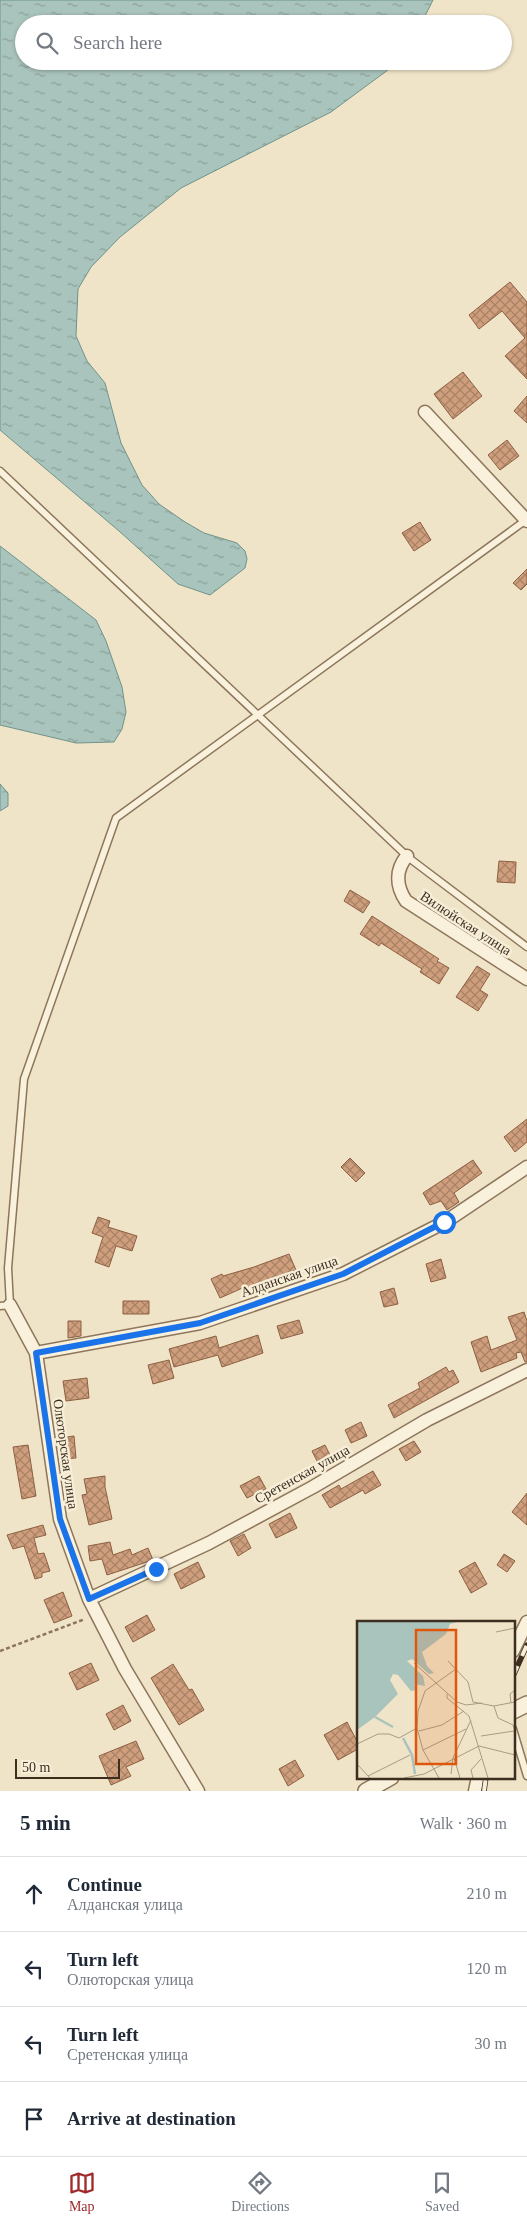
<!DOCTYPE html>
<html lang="en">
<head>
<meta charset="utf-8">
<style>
	:root { --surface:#fff; --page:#f2f2f3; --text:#1f2937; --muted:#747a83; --line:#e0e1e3; --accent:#9e2a2b }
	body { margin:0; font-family:Georgia,serif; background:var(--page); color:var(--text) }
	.scale { position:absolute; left:15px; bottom:12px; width:105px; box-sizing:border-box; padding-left:5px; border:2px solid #3d2e20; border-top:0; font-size:14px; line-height:18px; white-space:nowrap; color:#3d2e20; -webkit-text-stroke:4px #f7eed8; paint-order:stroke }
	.stop { position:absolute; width:15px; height:15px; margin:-11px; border:4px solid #1a73e8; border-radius:50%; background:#fff }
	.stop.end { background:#1a73e8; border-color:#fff; box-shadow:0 1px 5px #0008 }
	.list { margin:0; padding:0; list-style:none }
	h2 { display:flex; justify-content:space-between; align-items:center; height:65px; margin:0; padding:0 20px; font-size:21px }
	h2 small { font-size:16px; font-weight:400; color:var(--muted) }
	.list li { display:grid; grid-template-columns:32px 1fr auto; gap:15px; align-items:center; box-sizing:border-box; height:75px; padding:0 20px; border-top:1px solid var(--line) }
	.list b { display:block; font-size:19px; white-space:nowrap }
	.list p { margin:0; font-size:16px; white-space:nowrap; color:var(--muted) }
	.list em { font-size:16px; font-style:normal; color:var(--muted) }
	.icon { flex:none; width:28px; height:28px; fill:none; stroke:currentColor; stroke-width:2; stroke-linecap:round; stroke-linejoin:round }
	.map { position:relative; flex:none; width:527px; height:1791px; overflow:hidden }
	.search { position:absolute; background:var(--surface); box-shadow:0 1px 4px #0004; left:15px; right:15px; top:15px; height:55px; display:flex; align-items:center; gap:12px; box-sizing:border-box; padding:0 18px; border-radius:28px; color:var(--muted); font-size:19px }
	.sheet { height:365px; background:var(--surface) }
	nav { display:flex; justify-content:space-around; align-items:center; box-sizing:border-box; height:70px; border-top:1px solid var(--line); background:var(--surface); font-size:14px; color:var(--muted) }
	nav a { display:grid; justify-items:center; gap:2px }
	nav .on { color:var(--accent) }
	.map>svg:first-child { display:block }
	.water { fill:url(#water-ripples); stroke:#6f938a }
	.building { fill:url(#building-cross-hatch); stroke:#8d5f41 }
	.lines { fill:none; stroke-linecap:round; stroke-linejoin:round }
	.service-casing { stroke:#8d765c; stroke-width:9 }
	.minor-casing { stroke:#8d765c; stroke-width:15 }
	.tertiary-casing { stroke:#8d765c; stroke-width:18 }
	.path { stroke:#8d765c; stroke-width:2.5; stroke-dasharray:4 2.5; stroke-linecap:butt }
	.service { stroke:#faf1dc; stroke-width:6 }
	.minor { stroke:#faf1dc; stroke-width:12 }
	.tertiary { stroke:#faf1dc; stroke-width:15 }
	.rail-casing { stroke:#3d2e20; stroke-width:5.5 }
	.rail { stroke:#f7eed8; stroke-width:4; stroke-dasharray:11; stroke-linecap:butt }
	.route { stroke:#1a73e8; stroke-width:6 }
	.labels { text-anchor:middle; stroke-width:5; stroke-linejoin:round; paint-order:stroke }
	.street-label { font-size:14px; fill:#3d2e20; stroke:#f7eed8 }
	.inset-river { fill:none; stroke:#a9c4bc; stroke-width:2.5 }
	.inset-road { fill:none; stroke:#a89b85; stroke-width:1 }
	.view { fill:#df570d; fill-opacity:0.15; stroke:#df570d; stroke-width:2.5 }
	.inset-edge { fill:none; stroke:#3d2e20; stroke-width:2.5 }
</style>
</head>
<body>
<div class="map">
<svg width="527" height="1791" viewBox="0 0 527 1791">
	<defs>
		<pattern id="water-ripples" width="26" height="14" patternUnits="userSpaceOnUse" patternTransform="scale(1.25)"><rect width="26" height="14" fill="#a9c4bc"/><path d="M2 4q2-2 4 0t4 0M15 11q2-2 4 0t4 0" fill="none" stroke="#8ba098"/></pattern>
		<pattern id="building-cross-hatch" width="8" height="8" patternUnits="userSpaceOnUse" patternTransform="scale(1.25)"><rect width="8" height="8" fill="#cf9f7d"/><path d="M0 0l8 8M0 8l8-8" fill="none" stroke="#a98266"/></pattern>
	</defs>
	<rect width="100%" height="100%" fill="#f0e4c8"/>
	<path class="water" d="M 0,0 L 433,0 L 421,24 L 24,24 L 24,61 L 400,61 L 331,112 L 181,188 L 120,237 L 91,267 L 78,289 L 76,336 L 87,361 L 105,383 L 121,443 L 142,485 L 159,504 L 185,522 L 204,533 L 237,543 L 245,551 L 247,559 L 245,568 L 210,595 L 178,584 L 119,531 L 0,430 Z
		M 0,546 L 96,620 L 106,641 L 122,687 L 126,712 L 122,729 L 114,742 L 76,743 L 0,725 Z
		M 0,784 L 8,793 L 8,806 L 0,811 Z"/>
	<path class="building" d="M 510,282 L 527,302 L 527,379 L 505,356 L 525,338 L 502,311 L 479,329 L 469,315 Z
		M 463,372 L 482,396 L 453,419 L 434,394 Z
		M 527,396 L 527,423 L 514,411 Z
		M 507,440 L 519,456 L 500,470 L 488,455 Z
		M 420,522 L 431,540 L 414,551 L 402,533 Z
		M 527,569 L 527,584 L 521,590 L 513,583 Z
		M 499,861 L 516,862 L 515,883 L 497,882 Z
		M 350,890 L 370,902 L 363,913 L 344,901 Z
		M 372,916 L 439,959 L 437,961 L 449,968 L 439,984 L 420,972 L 422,969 L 381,943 L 379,946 L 360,934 Z
		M 477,966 L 490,974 L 480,990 L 488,995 L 478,1011 L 456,997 Z
		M 527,1119 L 527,1142 L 515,1152 L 504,1137 Z
		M 350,1158 L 365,1173 L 356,1182 L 341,1167 Z
		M 473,1160 L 482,1173 L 454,1193 L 459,1202 L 447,1210 L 441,1201 L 430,1205 L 423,1193 Z
		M 98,1217 L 110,1221 L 108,1227 L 137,1236 L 132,1251 L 116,1246 L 109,1267 L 95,1262 L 103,1237 L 92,1233 Z
		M 289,1254 L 296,1270 L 260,1284 L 263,1291 L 250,1295 L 247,1286 L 220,1298 L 211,1279 L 222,1274 L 223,1276 L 254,1267 Z
		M 441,1259 L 446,1278 L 431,1282 L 426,1264 Z
		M 394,1288 L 398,1304 L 384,1307 L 380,1292 Z
		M 123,1301 L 149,1301 L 149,1314 L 123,1314 Z
		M 524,1312 L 527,1321 L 527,1362 L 525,1362 L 521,1352 L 516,1353 L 517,1358 L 481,1372 L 471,1342 L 487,1336 L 491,1350 L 517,1340 L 508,1317 Z
		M 299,1320 L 303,1333 L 281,1339 L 277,1326 Z
		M 68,1321 L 81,1321 L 81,1336 L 68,1338 Z
		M 258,1335 L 263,1353 L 222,1367 L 218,1355 L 174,1367 L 169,1349 L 216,1336 L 219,1348 Z
		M 169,1360 L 174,1378 L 153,1384 L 148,1365 Z
		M 446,1367 L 449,1372 L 453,1370 L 459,1382 L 394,1418 L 388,1405 L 420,1388 L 418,1383 Z
		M 87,1378 L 89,1398 L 66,1401 L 63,1381 Z
		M 361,1422 L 367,1436 L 351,1443 L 345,1430 Z
		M 74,1436 L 76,1458 L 62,1459 L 60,1438 Z
		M 414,1441 L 421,1452 L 406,1461 L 399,1449 Z
		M 28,1445 L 36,1496 L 22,1499 L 13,1447 Z
		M 325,1445 L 331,1457 L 318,1463 L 312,1451 Z
		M 373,1471 L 381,1485 L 365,1494 L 363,1490 L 330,1508 L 322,1495 L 339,1485 L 341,1489 Z
		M 105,1476 L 105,1487 L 112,1519 L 89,1525 L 82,1495 L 87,1494 L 84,1479 Z
		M 259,1476 L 266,1489 L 247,1498 L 240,1486 Z
		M 527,1493 L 527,1525 L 512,1512 Z
		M 290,1513 L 297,1528 L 276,1538 L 269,1524 Z
		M 43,1525 L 46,1535 L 34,1538 L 38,1554 L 44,1553 L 50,1571 L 42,1573 L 42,1577 L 35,1579 L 24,1546 L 13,1549 L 7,1535 Z
		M 244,1534 L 251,1548 L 238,1556 L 230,1541 Z
		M 110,1542 L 113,1555 L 130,1549 L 132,1555 L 148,1548 L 153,1560 L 107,1575 L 102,1559 L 90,1561 L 88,1546 Z
		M 504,1554 L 515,1561 L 507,1572 L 497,1565 Z
		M 198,1562 L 205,1577 L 181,1589 L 174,1574 Z
		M 475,1562 L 487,1584 L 471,1593 L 459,1571 Z
		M 63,1592 L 72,1616 L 54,1623 L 44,1600 Z
		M 147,1615 L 155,1630 L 133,1642 L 125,1627 Z
		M 91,1663 L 99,1680 L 77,1690 L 69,1673 Z
		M 173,1664 L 189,1690 L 192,1689 L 204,1710 L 179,1725 L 151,1678 Z
		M 123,1705 L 131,1721 L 114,1730 L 106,1714 Z
		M 347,1722 L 358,1743 L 358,1749 L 338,1760 L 324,1735 Z
		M 136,1741 L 144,1759 L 126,1767 L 131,1776 L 111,1785 L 99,1756 Z
		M 295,1760 L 304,1776 L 288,1786 L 279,1769 Z"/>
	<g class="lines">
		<g class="service-casing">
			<path id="service" d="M 0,471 L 409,858 L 527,947
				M 0,1306 L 10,1305 L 8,1268 L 24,1079 L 116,818 L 526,520
				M 513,1729 L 527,1776"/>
		</g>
		<g class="minor-casing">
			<path id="minor" d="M 425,412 L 527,521
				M 407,856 C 395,870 396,886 406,901 L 527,979
				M 10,1305 L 36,1353 L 60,1519 L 89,1599 L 125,1669 L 198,1791
				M 36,1353 L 200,1323 L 343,1274 L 445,1222 L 527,1167
				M 89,1599 L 209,1543 L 313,1487 L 427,1420 L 527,1370
				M 513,1651 L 527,1622
				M 475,1791 L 478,1777"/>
		</g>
		<g class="tertiary-casing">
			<path id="tertiary" d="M 513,1711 L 527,1704
				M 366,1791 L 391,1777"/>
		</g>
		<path class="path" d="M 0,1651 L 85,1619"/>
		<use href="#service" class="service"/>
		<use href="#minor" class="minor"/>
		<use href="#tertiary" class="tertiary"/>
		<g class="rail-casing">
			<path id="rail" d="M 513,1676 L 527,1645
				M 484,1791 L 486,1777"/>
		</g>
		<use href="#rail" class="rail"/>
	</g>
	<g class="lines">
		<path class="route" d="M 156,1569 L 89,1599 L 60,1519 L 36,1353 L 200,1323 L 343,1274 L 444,1222"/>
	</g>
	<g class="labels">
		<g class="street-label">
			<text transform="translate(466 923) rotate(33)" y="5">Вилюйская улица</text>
			<text transform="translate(289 1276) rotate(-19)" y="5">Алданская улица</text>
			<text transform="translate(66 1454) rotate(82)" y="5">Олюторская улица</text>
			<text transform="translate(302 1474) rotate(-29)" y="5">Сретенская улица</text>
		</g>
	</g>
	<g transform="translate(357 1621)">
		<rect width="158" height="158" fill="#f0e4c8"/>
		<path d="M 0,0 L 103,0 L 93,3 L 89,13 L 65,31 L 70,45 L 77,52 L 72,53 L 55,38 L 50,40 L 66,55 L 68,65 L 57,63 L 60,69 L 54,70 L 41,54 L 36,53 L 33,59 L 41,73 L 18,96 L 0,109 Z" fill="#a9c4bc"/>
		<path class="inset-river" d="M 18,96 L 36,106M 46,117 L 55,134 L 58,153"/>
		<path class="inset-road" d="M 139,11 L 158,7M 91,40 L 111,61 L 116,81 L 137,85 L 158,81M 57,42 L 100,81 L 109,84 L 125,82M 90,73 L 90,77 L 112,95 L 131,157M 154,82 L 153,73 L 158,69M 137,85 L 141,97 L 156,104 L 158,110M 60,107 L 66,129 L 82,157M 62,110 L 85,104 L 107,90M 124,115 L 157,110M 0,123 L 21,113 L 32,113 L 42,117 L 60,107 L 61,90 L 68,70 L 99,48M 66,129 L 109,108M 97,137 L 103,157M 0,143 L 13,157M 94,153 L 96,137 L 114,99M 11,155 L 53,134M 47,157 L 67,153 L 122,125 L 158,134M 116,157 L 114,149 L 124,138"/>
		<path class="view" d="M 59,9 L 99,9 L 99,143 L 59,143 Z"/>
		<rect width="158" height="158" class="inset-edge"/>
	</g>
</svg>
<div class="scale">50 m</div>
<div class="stop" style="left:444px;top:1222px"></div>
<div class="stop end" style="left:156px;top:1569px"></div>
<div class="search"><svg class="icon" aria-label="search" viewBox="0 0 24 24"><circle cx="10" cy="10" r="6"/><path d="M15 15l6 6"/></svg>Search here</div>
</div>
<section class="sheet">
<h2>5 min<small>Walk · 360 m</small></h2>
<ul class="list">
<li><svg class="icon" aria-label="ahead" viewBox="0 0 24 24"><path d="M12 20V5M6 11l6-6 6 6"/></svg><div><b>Continue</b><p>Алданская улица</p></div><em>210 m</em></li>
<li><svg class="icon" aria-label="left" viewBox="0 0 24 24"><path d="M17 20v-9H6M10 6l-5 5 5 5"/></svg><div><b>Turn left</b><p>Олюторская улица</p></div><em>120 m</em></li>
<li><svg class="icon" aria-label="left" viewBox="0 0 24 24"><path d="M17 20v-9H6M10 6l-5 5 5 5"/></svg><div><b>Turn left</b><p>Сретенская улица</p></div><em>30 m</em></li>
<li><svg class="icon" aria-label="arrive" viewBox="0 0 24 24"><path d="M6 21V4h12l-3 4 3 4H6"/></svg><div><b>Arrive at destination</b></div></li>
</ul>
</section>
<nav>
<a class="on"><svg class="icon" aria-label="map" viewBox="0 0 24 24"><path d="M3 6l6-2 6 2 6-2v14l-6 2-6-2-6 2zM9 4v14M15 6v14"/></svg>Map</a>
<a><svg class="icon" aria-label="directions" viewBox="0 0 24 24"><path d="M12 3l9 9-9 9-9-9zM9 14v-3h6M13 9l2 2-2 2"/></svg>Directions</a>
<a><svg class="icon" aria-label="saved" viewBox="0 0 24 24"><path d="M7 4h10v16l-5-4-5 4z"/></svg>Saved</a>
</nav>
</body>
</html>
